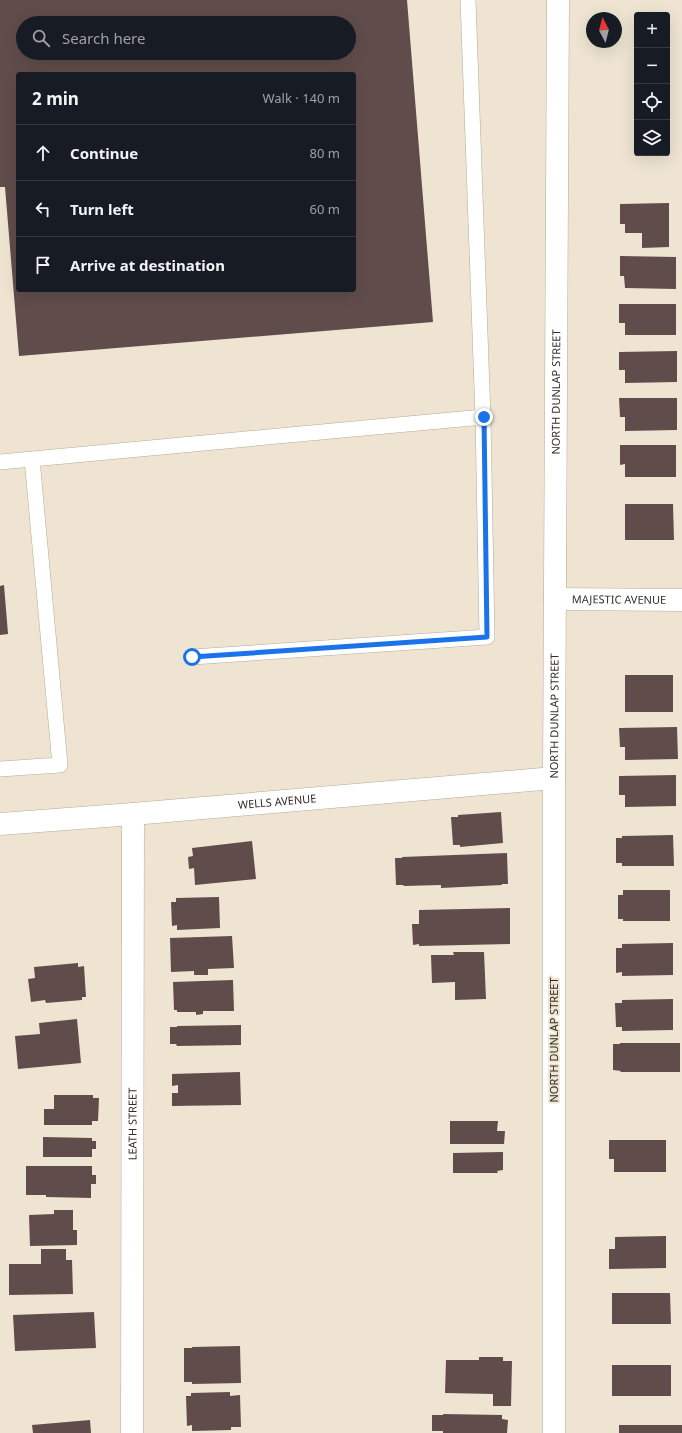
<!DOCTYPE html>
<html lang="en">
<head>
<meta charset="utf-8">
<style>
	:root { --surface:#171b24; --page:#242831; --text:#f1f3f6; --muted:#9ea1a6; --line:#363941 }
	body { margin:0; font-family:"Noto Sans",sans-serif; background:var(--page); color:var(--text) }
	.controls { position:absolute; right:12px; top:12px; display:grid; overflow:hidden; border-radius:4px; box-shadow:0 4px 16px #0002 }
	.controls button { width:36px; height:36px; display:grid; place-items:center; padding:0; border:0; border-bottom:1px solid var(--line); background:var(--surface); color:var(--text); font:20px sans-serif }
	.compass { position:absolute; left:586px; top:12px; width:36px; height:36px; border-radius:50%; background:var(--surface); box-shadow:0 4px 16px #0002; rotate:353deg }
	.stop { position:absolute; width:12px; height:12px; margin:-9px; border:3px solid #1a73e8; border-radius:50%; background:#fff }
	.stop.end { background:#1a73e8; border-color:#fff; box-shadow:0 1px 4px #0008 }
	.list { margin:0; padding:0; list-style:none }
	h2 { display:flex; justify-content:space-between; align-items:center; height:52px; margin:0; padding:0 16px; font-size:17px }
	h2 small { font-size:13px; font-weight:400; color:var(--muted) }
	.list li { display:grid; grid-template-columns:26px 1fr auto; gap:12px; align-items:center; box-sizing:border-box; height:56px; padding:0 16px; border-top:1px solid var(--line) }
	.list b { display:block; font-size:15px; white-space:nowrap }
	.list em { font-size:13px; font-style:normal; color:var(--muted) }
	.icon { flex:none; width:22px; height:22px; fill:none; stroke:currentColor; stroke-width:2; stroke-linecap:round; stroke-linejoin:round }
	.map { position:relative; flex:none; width:682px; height:1433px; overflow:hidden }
	.search { position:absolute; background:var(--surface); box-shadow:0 4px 16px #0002; left:16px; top:16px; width:340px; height:44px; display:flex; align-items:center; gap:10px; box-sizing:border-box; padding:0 14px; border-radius:22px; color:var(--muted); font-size:15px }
	.panel { position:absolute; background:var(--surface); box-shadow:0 4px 16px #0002; left:16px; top:72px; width:340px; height:220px; border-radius:4px }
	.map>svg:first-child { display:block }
	.building { fill:#604c4b; fill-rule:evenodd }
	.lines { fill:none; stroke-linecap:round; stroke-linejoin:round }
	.service-casing { stroke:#b4ab99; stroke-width:16 }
	.minor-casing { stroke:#b4ab99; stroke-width:23 }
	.service { stroke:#fff; stroke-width:15 }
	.minor { stroke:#fff; stroke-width:22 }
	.route { stroke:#1a73e8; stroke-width:5 }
	.labels { text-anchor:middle; stroke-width:4; stroke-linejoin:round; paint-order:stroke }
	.street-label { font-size:11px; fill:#312e27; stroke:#eee4d1 }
</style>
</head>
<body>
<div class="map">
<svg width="682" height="1433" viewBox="0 0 682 1433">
	<rect width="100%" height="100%" fill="#eee4d1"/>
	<path class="building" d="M 0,0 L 407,0 L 433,322 L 19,356 L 5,187 L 0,187 ZM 23,23 L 349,23 L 349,53 L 23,53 ZM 18,74 L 354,74 L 354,290 L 18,290 Z
		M 669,203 L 669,247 L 642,248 L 642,233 L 625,233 L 625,224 L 620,224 L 620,204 Z
		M 620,256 L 676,257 L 676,289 L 625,288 L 624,276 L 620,276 Z
		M 619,304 L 676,304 L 676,335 L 625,335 L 625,323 L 619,323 Z
		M 677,351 L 677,382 L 625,383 L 625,370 L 619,370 L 619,352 Z
		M 619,398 L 677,398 L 677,430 L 625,431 L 625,417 L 620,417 Z
		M 620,445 L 676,445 L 676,477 L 625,477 L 625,464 L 620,465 Z
		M 625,504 L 673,504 L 674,540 L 625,540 Z
		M 4,585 L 8,634 L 0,635 L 0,586 Z
		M 625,675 L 673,675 L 673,712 L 625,712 Z
		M 677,727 L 678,759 L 625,760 L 625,747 L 620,747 L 619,728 Z
		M 676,775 L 676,806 L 625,807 L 625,795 L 619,795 L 619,776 Z
		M 501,812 L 503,843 L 460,847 L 460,845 L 453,845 L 451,817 L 458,817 L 458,815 Z
		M 673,835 L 674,866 L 622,866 L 622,863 L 616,863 L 616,838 L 622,838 L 622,836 Z
		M 252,841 L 256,879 L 195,885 L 194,868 L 189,869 L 188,857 L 193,856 L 192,848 Z
		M 507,853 L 508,884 L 502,884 L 502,885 L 441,888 L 441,885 L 404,886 L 403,885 L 396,885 L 395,858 L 402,858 L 402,857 Z
		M 623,890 L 670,890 L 670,921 L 623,921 L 623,919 L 618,919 L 618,895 L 623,895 Z
		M 219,897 L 220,928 L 177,930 L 177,925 L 172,926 L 171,902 L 176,902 L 176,898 Z
		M 510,908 L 510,944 L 419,946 L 419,944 L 413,945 L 412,924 L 419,924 L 419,910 Z
		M 232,936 L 234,968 L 208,969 L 208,975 L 194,975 L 194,971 L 171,972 L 170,938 Z
		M 673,943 L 673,975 L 622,976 L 622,972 L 616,973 L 616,948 L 622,948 L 622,944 Z
		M 453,952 L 484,952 L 486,999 L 455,1000 L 455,982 L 432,983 L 431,955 L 454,955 Z
		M 78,963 L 78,967 L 84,966 L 86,997 L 82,997 L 82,1000 L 46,1003 L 45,1000 L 31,1002 L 28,979 L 35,978 L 34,967 Z
		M 233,980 L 234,1011 L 203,1011 L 203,1014 L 196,1015 L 196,1012 L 177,1012 L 177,1010 L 174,1010 L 173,982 Z
		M 673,999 L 673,1030 L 622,1031 L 622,1027 L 616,1027 L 615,1003 L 622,1003 L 622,1000 Z
		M 77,1019 L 81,1063 L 18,1069 L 15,1036 L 40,1034 L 39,1023 Z
		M 241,1025 L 241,1045 L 177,1046 L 176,1044 L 170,1044 L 170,1027 L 177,1027 L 177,1026 Z
		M 620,1043 L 680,1043 L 680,1072 L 620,1072 L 621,1071 L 613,1070 L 613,1044 L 620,1044 Z
		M 240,1072 L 241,1105 L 172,1106 L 172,1093 L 178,1093 L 178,1085 L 172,1086 L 172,1074 Z
		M 54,1095 L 93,1095 L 93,1098 L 99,1098 L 98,1121 L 92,1121 L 92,1125 L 44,1125 L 44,1109 L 54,1109 Z
		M 450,1121 L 498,1121 L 497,1131 L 505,1131 L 504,1144 L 450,1144 Z
		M 43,1137 L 92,1138 L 92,1141 L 96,1141 L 96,1149 L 92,1149 L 92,1157 L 43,1157 Z
		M 609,1140 L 666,1140 L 666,1172 L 614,1172 L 614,1159 L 609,1159 Z
		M 503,1152 L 503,1170 L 497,1171 L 498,1173 L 453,1173 L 453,1153 Z
		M 26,1166 L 92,1166 L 92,1175 L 96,1175 L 96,1184 L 91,1184 L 91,1198 L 46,1197 L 46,1195 L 26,1195 Z
		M 54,1210 L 73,1210 L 73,1230 L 77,1230 L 77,1245 L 30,1246 L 29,1215 L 54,1214 Z
		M 666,1236 L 666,1268 L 609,1269 L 609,1249 L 615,1249 L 615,1237 Z
		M 41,1249 L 66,1249 L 66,1260 L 72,1260 L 73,1294 L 9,1295 L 9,1264 L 41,1264 Z
		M 612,1293 L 670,1293 L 671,1324 L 612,1324 Z
		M 94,1312 L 96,1348 L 15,1351 L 13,1315 Z
		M 240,1346 L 241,1383 L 192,1384 L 192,1382 L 184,1382 L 184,1348 L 192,1348 L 192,1347 Z
		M 479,1357 L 503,1357 L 503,1361 L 512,1361 L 511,1406 L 493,1406 L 493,1394 L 445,1393 L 446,1360 L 479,1360 Z
		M 612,1365 L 671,1365 L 671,1396 L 612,1396 Z
		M 230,1392 L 230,1396 L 240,1395 L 241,1427 L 231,1427 L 231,1430 L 192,1431 L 192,1425 L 187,1426 L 186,1396 L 191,1396 L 191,1393 Z
		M 443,1414 L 502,1415 L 502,1419 L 508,1420 L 507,1433 L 443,1433 L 443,1431 L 432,1431 L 432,1415 L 443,1415 Z
		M 90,1420 L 91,1433 L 33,1433 L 32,1425 Z
		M 619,1425 L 682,1425 L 682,1433 L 619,1433 Z"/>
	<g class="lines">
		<g class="service-casing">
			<path id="service" d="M 0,462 L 483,417 L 468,0
				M 192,657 L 487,637 L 483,417
				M 0,769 L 60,765 L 32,459"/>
		</g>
		<g class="minor-casing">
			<g id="minor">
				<path id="s1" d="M 555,599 L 682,600"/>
				<path id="s2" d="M 0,824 L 133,814 L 554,778"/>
				<path id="s3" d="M 132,1433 L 133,814"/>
				<path id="s4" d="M 554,1433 L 554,778 L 558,0"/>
			</g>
		</g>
		<use href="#service" class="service"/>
		<use href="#minor" class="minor"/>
	</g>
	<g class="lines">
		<path class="route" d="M 192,657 L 487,637 L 484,417"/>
	</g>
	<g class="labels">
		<g class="street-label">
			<text dy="4" stroke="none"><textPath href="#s4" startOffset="1041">NORTH DUNLAP STREET</textPath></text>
			<text dy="4" stroke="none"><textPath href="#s1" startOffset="64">MAJESTIC AVENUE</textPath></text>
			<text dy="4" stroke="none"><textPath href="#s4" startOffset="717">NORTH DUNLAP STREET</textPath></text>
			<text dy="4" stroke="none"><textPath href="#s2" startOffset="278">WELLS AVENUE</textPath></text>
			<text transform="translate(554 1040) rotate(-90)" y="4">NORTH DUNLAP STREET</text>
			<text dy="4" stroke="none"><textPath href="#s3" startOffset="309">LEATH STREET</textPath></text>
		</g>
	</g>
</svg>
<div class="controls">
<button>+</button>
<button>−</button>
<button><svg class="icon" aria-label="locate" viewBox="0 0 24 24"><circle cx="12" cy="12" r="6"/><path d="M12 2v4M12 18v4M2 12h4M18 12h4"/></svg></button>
<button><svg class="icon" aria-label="layers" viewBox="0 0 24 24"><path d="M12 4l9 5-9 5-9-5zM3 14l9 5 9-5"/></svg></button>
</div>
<svg class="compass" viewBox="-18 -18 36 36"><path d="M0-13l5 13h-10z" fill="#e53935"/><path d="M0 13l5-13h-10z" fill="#9ea1a6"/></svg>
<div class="stop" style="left:192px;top:657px"></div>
<div class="stop end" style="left:484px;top:417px"></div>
<div class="search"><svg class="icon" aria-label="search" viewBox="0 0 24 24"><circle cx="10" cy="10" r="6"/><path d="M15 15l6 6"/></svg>Search here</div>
<section class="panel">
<h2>2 min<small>Walk · 140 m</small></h2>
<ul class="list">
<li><svg class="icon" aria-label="ahead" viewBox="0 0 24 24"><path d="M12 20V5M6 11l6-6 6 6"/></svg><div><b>Continue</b></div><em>80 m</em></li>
<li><svg class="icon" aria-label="left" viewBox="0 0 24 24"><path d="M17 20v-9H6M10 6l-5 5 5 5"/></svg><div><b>Turn left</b></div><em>60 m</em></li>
<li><svg class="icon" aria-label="arrive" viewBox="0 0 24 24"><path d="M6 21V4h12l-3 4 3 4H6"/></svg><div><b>Arrive at destination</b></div></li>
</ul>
</section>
</div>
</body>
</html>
